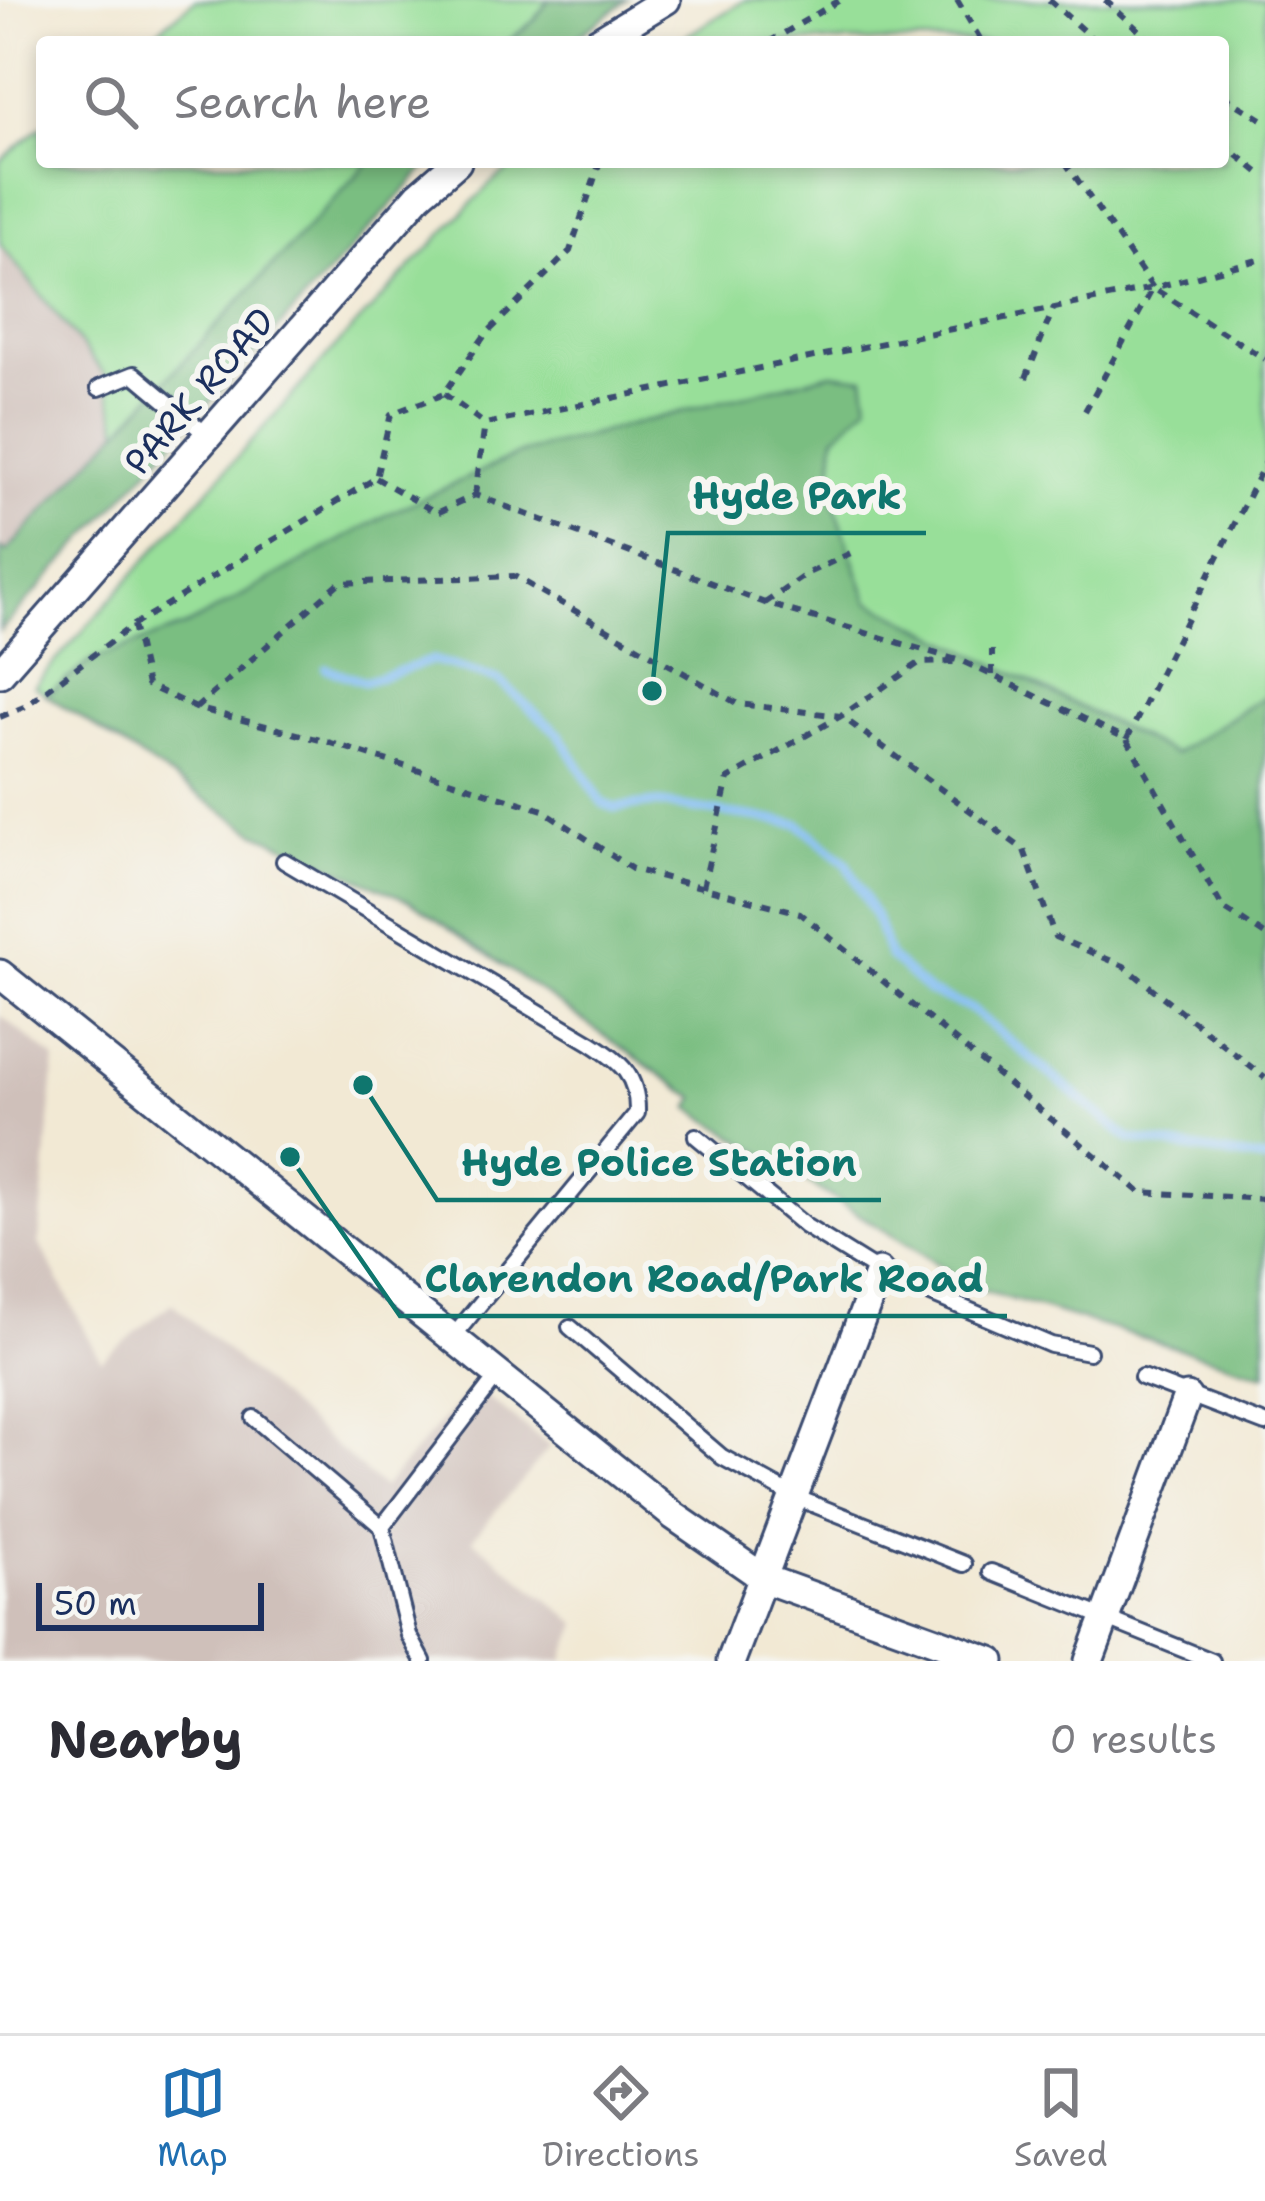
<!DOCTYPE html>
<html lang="en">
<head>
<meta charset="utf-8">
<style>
	:root { --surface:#fff; --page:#f7f7f7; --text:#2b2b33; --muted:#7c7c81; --line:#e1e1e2; --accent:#1f6fb2 }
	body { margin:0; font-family:"Shantell Sans",sans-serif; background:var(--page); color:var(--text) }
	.scale { position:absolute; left:36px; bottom:30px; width:228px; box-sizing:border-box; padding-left:12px; border:6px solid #1b2f5e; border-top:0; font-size:33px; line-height:42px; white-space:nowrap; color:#1b2f5e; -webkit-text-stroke:9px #f6f6f2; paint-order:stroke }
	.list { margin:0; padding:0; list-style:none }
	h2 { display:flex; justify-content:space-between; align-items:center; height:156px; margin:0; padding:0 48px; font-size:51px }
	h2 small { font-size:39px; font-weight:400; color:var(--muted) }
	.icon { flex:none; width:66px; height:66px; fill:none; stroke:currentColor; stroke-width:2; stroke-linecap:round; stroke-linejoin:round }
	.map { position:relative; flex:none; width:1265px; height:1661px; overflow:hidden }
	.search { position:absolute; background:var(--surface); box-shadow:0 6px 18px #0003; left:36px; right:36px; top:36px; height:132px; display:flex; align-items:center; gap:30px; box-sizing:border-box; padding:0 42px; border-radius:12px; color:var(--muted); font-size:45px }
	.sheet { height:372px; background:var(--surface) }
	nav { display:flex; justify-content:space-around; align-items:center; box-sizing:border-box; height:168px; border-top:3px solid var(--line); background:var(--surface); font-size:33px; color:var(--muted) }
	nav a { display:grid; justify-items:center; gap:6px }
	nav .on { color:var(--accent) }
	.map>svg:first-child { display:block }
	.industrial { fill:#cfc0ba }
	.green { fill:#98df99; stroke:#5a877c; stroke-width:3 }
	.forest { fill:#7abe81; stroke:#4a7670; stroke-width:3 }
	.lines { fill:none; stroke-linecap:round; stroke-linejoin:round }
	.stream { stroke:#80bcf2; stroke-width:9 }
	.lane-casing { stroke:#3b4b70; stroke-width:20 }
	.street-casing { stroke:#3b4b70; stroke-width:33 }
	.path { stroke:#3b4b70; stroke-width:6; stroke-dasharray:9 9; stroke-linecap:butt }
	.lane { stroke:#fff; stroke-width:14 }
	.street { stroke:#fff; stroke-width:27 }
	.labels { text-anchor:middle; stroke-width:12; stroke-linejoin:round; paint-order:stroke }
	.street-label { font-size:36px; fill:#1b2f5e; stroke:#f6f6f2 }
	.leader { fill:none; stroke:#0f766e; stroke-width:4.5 }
	.callout-dot { fill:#0f766e; stroke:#f6f6f2; stroke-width:4.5 }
	.callout-label { font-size:39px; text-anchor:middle; font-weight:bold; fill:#0f766e; stroke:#f6f6f2; stroke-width:12; stroke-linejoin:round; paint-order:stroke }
</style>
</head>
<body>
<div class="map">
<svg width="1265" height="1661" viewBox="0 0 1265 1661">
	<rect width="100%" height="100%" fill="#f6f6f2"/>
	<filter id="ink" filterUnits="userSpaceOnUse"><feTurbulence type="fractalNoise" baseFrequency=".00833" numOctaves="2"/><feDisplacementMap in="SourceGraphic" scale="24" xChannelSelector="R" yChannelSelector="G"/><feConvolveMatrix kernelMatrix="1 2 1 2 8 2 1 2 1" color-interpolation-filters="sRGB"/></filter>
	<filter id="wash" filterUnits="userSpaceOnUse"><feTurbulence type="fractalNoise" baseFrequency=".004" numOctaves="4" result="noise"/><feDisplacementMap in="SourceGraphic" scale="48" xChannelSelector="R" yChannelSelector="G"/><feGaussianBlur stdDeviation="2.7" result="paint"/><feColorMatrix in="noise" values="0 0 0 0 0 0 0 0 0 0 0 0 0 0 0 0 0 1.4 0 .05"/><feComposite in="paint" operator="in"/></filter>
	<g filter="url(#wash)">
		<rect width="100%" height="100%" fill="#f2e9d4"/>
		<path class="industrial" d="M 0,244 L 106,376 L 120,435 L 5,553 L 0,548 Z
			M 0,1015 L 55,1059 L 39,1243 L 101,1360 L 172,1303 L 383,1488 L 473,1386 L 550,1447 L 472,1539 L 578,1624 L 563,1661 L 0,1661 Z"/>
		<path class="green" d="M 195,0 L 548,0 L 535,20 L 507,42 L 144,42 Z
			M 745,0 L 1265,0 L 1265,1374 L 977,1289 L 690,1108 L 696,1099 L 411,901 L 255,832 L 34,686 L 337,345 L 489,185 L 519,162 L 1223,162 L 1223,42 L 676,42 Z
			M 42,126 L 42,162 L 369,162 L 120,435 L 106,376 L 0,244 L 0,161 Z"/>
		<path class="forest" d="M 548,0 L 627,0 L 570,42 L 507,42 L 535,20 Z
			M 369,162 L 431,162 L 0,631 L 0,548 L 6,552 Z
			M 832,373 L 864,377 L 868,404 L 835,437 L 830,492 L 868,601 L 1174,754 L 1265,696 L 1265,1374 L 977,1289 L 690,1108 L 696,1099 L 410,901 L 255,832 L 46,695 L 94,659 L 189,625 L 386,515 L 521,453 Z"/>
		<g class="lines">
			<path class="stream" d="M 326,668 L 364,682 L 433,660 L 498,680 L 559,734 L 602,803 L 615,808 L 655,803 L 799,824 L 847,864 L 877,920 L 889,956 L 929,992 L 971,1009 L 1129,1139 L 1265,1160"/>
		</g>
	</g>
	<g filter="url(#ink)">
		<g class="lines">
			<g class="lane-casing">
				<path id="lane" d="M 99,388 L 134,374 L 208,436
					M 284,861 L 591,1043 C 621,1062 638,1076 637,1113 L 452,1338
					M 696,1136 L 805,1226 L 879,1272 L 1051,1345 L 1089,1352
					M 570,1327 L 722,1457 L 795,1497 L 964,1564
					M 1142,1377 L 1265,1424
					M 254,1418 L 382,1527 L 498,1375
					M 382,1527 L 409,1635 L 423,1661
					M 991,1572 L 1212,1661"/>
			</g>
			<g class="street-casing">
				<path id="street" d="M 597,42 L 666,0
					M 0,673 L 419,195 L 457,162
					M 0,974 L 674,1516 L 765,1579 L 991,1661
					M 731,1661 L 879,1272
					M 1089,1661 L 1187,1397"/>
			</g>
			<path class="path" d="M 957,0 L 982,42
				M 1049,0 L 1096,42
				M 1105,0 L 1152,42
				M 769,42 L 840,0
				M 1223,96 L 1265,121
				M 1223,144 L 1265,177
				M 1065,162 L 1153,288 L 1265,258
				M 1026,378 L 1054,307
				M 444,394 L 485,424 L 1153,288 L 1265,359
				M 1085,411 L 1153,288
				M 376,478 L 437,513 L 475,495 L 765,603 L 964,662 L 1127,739 L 1222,907 L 1265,935
				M 475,495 L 485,424
				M 765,603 L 808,573 L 853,552
				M 133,625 L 147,685 L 196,708 L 328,742 L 543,810 L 632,869 L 800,913 L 1140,1192 L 1265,1199
				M 992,675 L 992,650
				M 196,708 L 339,583 L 514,576 L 738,704 L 841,716 L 1024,850 L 1055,937 L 1124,966 L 1265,1078
				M 0,717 L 24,707 L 133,625 L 376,478 L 391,414 L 444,394 L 485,335 L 570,251 L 600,162
				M 1127,739 L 1265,463
				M 703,887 L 728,779 L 841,716 L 919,663 L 954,662"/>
			<use href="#lane" class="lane"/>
			<use href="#street" class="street"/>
		</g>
	</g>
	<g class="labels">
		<g class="street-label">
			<text transform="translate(199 391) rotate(-49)" y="13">PARK ROAD</text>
		</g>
	</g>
	<path class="leader" d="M652 691L668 533H926M363 1085L437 1200H881M290 1157L400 1316H1007"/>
	<g class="callout-dot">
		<circle cx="652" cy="691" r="12"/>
		<circle cx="363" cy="1085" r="12"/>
		<circle cx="290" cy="1157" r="12"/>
	</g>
	<g class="callout-label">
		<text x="797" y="509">Hyde Park</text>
		<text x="659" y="1176">Hyde Police Station</text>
		<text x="704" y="1292">Clarendon Road/Park Road</text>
	</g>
</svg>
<div class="scale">50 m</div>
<div class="search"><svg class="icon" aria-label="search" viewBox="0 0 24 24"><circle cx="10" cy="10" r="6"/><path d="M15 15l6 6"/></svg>Search here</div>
</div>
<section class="sheet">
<h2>Nearby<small>0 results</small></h2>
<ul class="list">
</ul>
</section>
<nav>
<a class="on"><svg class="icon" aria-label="map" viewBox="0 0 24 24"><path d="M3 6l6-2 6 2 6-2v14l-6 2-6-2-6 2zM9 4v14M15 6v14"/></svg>Map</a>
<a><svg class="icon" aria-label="directions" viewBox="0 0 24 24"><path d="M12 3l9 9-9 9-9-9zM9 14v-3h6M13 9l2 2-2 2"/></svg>Directions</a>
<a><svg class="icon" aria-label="saved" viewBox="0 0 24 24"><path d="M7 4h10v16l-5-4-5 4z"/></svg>Saved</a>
</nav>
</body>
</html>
